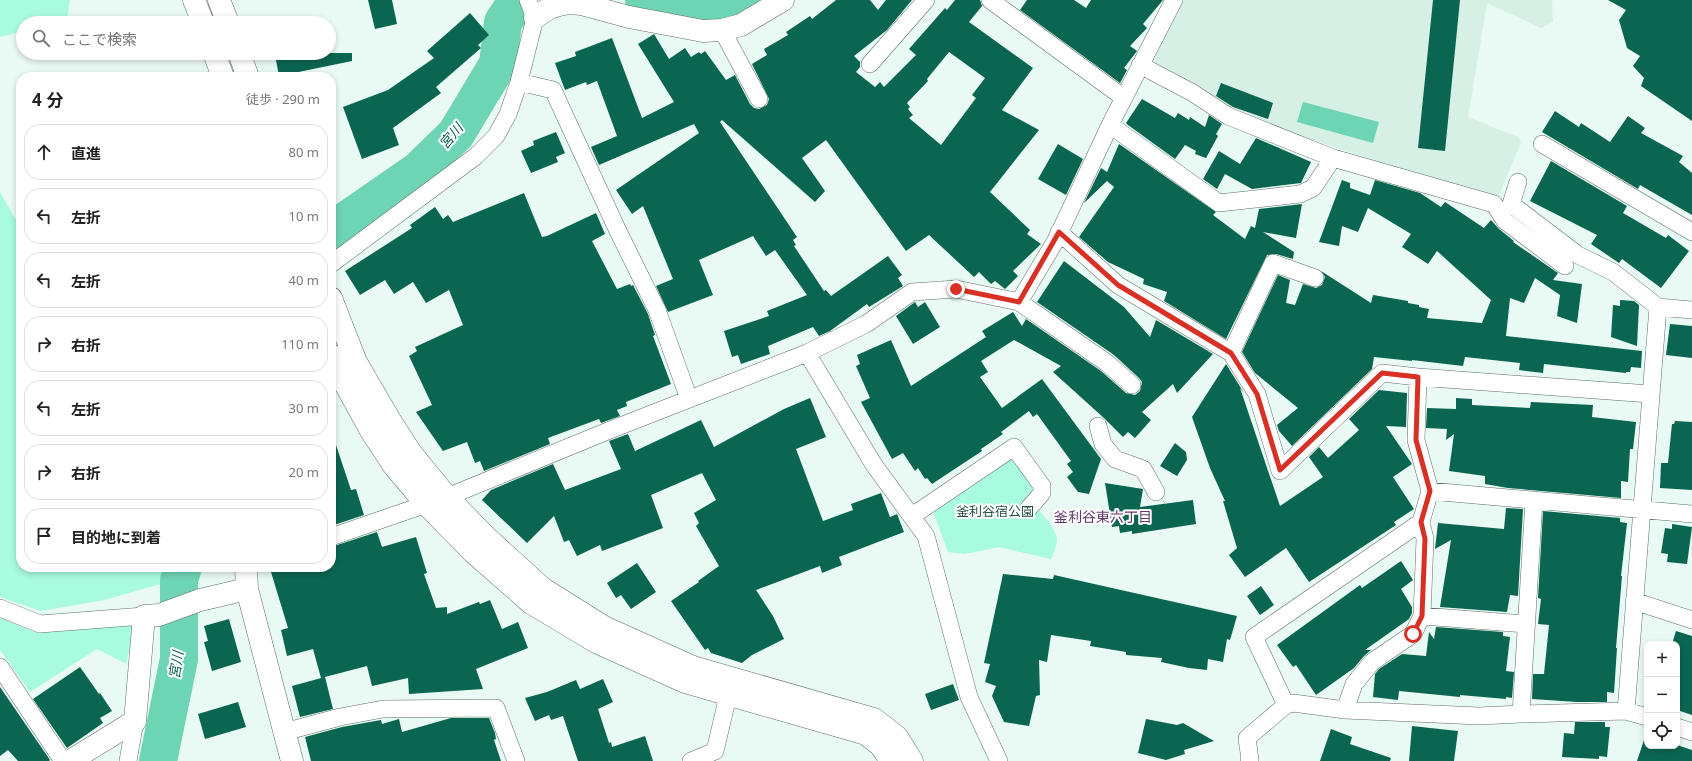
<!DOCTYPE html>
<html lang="ja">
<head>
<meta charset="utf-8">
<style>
	:root { --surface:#fff; --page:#f2f2f2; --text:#222; --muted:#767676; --line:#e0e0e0 }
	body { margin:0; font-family:"Noto Sans","Noto Sans JP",sans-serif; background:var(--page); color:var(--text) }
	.controls { position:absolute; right:12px; bottom:12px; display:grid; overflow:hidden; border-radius:8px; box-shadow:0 2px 6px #0003 }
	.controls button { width:36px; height:36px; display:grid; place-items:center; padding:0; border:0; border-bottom:1px solid var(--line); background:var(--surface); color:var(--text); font:20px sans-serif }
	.stop { position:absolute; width:12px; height:12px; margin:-9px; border:3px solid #d93025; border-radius:50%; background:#fff }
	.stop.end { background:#d93025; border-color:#fff; box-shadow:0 1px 4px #0008 }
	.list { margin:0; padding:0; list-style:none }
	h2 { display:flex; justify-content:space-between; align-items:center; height:52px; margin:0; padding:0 16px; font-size:17px }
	h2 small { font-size:13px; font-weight:400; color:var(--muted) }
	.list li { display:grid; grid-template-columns:26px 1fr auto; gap:12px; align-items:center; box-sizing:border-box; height:56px; margin:0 8px 8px; padding:0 8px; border:1px solid var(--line); border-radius:16px }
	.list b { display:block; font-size:15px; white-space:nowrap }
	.list em { font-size:13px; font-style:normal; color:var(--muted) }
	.icon { flex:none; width:22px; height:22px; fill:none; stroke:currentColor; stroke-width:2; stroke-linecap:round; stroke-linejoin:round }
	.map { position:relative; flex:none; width:1692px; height:761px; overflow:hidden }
	.search { position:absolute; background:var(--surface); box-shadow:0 2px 6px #0003; left:16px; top:16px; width:320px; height:44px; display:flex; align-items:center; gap:10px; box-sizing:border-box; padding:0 14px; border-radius:22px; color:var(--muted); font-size:15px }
	.panel { position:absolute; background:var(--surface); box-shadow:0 2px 6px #0003; left:16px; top:72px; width:320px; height:500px; border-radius:16px }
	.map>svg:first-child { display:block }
	.built { fill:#d7f0e6 }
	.green { fill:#a8fbdf }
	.water { fill:#6dd4b4 }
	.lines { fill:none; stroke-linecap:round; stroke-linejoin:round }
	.river { stroke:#6dd4b4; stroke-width:38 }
	.building { fill:#0a6650; fill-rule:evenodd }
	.street-casing { stroke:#606e69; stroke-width:18 }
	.secondary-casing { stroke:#606e69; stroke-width:23 }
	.street { stroke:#fff; stroke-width:17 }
	.secondary { stroke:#fff; stroke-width:22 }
	.route { stroke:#d93025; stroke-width:5 }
	.labels { text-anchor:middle; stroke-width:4; stroke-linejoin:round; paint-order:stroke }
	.park-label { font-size:13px; fill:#235042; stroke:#fff }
	.water-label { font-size:14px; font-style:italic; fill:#075f4a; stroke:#fff }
	.neighbourhood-label { font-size:14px; fill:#65396e; stroke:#fff }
</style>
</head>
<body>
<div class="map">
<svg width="1692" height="761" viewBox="0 0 1692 761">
	<rect width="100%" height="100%" fill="#e9f9f3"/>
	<path class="built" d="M 1184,0 L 1552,0 L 1553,22 L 1541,28 L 1487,3 L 1468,117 L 1518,137 L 1521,143 L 1497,200 L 1248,119 L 1152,64 Z"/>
	<path class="green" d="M 0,0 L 70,0 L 67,20 L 56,23 L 23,23 L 23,31 L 0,37 Z
		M 0,192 L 21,229 L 21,567 L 162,567 L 161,584 L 104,600 L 41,611 L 0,597 Z
		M 1011,457 L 1033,486 L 1030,500 C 1037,508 1053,525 1056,535 C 1059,542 1054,552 1051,559 L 999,547 L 965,554 L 948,552 L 933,511 Z
		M 0,618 L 35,632 L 135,624 L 126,664 L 97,649 L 30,692 L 0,650 Z"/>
	<path class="water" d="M 1303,102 L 1379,122 L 1373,143 L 1297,122 Z"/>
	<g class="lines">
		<path class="river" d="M 644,0 L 690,8 L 730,7 L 743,0
			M 331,231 L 419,170 L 456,134 L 498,64 L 503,22 L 518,0
			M 158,761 L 179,659 L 179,580 L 183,567"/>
	</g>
	<path class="building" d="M 368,0 L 392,0 L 397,24 L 375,29 Z
		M 836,0 L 870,0 L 878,10 L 886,0 L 912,0 L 887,30 L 854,56 L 860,62 L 860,67 L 856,72 L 875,87 L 880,82 L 884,87 L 916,55 L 909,49 L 945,8 L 947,10 L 955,0 L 980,0 L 982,6 L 969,22 L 1033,68 L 1002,110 L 1039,130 L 990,192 L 1030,230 L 1027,234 L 1041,244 L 1013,271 L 1018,276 L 1005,289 L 995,281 L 991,284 L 979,272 L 974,277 L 929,235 L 906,251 L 826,140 L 802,158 L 825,191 L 815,202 L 722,120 L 720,122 L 797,237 L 793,240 L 796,245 L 794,246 L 824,291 L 826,290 L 831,296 L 888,256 L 902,275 L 898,278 L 903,286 L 869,307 L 867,304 L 830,331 L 819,336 L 813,327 L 768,346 L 770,354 L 741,364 L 738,355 L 732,357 L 724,331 L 769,316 L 767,311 L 807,295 L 775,250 L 766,256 L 753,236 L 699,260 L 713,295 L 668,312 L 656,286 L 673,279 L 643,206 L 632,214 L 616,190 L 699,133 L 694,124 L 599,165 L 591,147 L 617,136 L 597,81 L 587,85 L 586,82 L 565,90 L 555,63 L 576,56 L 575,52 L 612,38 L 642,118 L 674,102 L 638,44 L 654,34 L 669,59 L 685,48 L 691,57 L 699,52 L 701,54 L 705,51 L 726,80 L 735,75 L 750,104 L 754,108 L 759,109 L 767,105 L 769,99 L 752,64 L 767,55 L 764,49 L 788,35 L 786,32 L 810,16 L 812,19 ZM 949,52 L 985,78 L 972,95 L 976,98 L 941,145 L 909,118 L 913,115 L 908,109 L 910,107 L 907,103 L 928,81 L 927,79 Z
		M 1027,0 L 1074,0 L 1086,8 L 1091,0 L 1163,0 L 1143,24 L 1147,28 L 1130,46 L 1137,51 L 1124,68 L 1127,70 L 1120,83 L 1020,10 Z
		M 1433,0 L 1460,0 L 1445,151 L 1418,148 Z
		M 1608,0 L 1692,0 L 1692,121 L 1641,86 L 1644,78 L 1633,66 L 1640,56 L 1627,48 L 1619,20 L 1626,10 Z
		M 470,13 L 489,35 L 478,45 L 481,48 L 436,87 L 441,93 L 393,128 L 399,145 L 362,159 L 343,107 L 388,90 L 434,58 L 427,51 Z
		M 286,53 L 352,53 L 352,61 L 279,76 L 275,55 Z
		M 1221,83 L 1273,103 L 1268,119 L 1233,107 L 1216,96 Z
		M 1142,99 L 1175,118 L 1178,113 L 1189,120 L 1190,117 L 1205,127 L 1209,115 L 1222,124 L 1216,134 L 1218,136 L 1206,158 L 1195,154 L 1196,151 L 1185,145 L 1175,159 L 1128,125 L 1126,123 Z
		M 1555,111 L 1579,127 L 1581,123 L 1610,142 L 1628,116 L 1645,128 L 1641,133 L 1683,156 L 1679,162 L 1692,173 L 1692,215 L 1640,185 L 1638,189 L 1542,132 Z
		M 556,132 L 565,153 L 556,157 L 558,162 L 531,173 L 521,151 L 534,145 L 533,141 Z
		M 1256,138 L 1311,162 L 1301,183 L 1252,189 L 1225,174 L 1217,189 L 1203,179 L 1219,151 L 1240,164 Z
		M 1058,144 L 1083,159 L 1066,195 L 1038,179 Z
		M 1119,144 L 1216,212 L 1213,215 L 1245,239 L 1251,226 L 1255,228 L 1259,209 L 1302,204 L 1296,238 L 1263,232 L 1294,252 L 1293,259 L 1276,254 L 1267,255 L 1226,339 L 1164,301 L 1167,292 L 1143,284 L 1144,279 L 1108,262 L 1079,237 L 1114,187 L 1107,181 L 1084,203 L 1101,168 L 1107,172 Z
		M 1551,161 L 1627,206 L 1623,213 L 1666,238 L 1668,235 L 1689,251 L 1661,288 L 1622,259 L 1619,263 L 1591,244 L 1597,235 L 1530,201 Z
		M 1342,180 L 1350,183 L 1350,188 L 1370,195 L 1375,180 L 1420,193 L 1441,207 L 1445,202 L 1484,228 L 1491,220 L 1499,229 L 1514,241 L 1513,242 L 1558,273 L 1553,280 L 1582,284 L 1577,323 L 1557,316 L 1560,295 L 1535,278 L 1524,303 L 1510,298 L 1506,336 L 1642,351 L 1641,368 L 1631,367 L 1630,372 L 1626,372 L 1626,373 L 1544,364 L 1543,373 L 1519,370 L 1520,363 L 1465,357 L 1463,366 L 1412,360 L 1412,361 L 1374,357 L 1372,369 L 1292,446 L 1279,431 L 1277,425 L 1298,408 L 1255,373 L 1242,352 L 1278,275 L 1290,280 L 1286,303 L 1295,305 L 1303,284 L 1316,288 L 1322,285 L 1325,277 L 1321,271 L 1371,303 L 1373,295 L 1408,301 L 1408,303 L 1419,305 L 1419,307 L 1429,309 L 1427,318 L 1482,323 L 1491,300 L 1437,251 L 1428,264 L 1402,247 L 1411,234 L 1368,208 L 1358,232 L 1342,226 L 1339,246 L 1319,242 Z
		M 524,193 L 542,237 L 547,236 L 596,213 L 605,234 L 592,241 L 617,289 L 630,284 L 631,286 L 633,285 L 648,314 L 655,335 L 653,336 L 671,384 L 626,402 L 627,406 L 617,410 L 620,416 L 601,423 L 599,419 L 548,438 L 550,444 L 484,471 L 480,461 L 475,463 L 467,442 L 443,451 L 416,412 L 432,405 L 409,356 L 417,351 L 415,347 L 463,325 L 449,290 L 426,303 L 413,282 L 394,294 L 385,280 L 360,295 L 345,271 L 412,228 L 410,225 L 435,207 L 443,219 L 448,215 L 453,222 Z
		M 1064,261 L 1124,307 L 1150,337 L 1156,320 L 1213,354 L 1177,393 L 1173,384 L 1142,412 L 1151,420 L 1135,438 L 1128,432 L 1123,437 L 1105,419 L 1053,372 L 1061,366 L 1014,340 L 981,361 L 988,372 L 980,377 L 1002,408 L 1042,379 L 1101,459 L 1089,494 L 1078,492 L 1067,477 L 1073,472 L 1067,464 L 1071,461 L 1037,414 L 1033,417 L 1029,411 L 1001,432 L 1003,434 L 981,449 L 982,451 L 932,484 L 927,478 L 925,479 L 918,468 L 915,471 L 903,453 L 892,459 L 861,402 L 870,398 L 856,366 L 860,364 L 857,355 L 891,340 L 911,386 L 986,337 L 982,331 L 1013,312 L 1022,326 L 1026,319 L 1101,371 L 1126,393 L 1135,395 L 1140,391 L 1142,382 L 1139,378 L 1114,355 L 1037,302 Z
		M 1620,300 L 1634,301 L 1639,305 L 1637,346 L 1611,337 L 1613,305 L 1620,306 Z
		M 915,302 L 918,307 L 925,302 L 940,327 L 913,344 L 896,316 Z
		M 1670,324 L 1692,326 L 1692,358 L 1666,355 Z
		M 1226,364 L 1244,393 L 1240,388 L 1280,506 L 1323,477 L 1309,457 L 1319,447 L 1328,458 L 1359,430 L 1349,419 L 1379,390 L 1407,393 L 1406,427 L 1386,426 L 1412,464 L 1393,477 L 1414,509 L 1394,522 L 1396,525 L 1309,582 L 1286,548 L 1245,577 L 1229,555 L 1237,548 L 1223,501 L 1225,501 L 1210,468 L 1192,417 Z
		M 810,398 L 826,437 L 796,449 L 823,521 L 853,510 L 851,504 L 881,493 L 890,517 L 897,514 L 904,532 L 839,557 L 842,565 L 822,573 L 820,566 L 756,590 L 773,616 L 784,639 L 752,655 L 742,663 L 711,653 L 708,648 L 705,650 L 671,601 L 699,582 L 698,581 L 719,566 L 696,526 L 699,523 L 694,513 L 716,500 L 702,473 L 651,495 L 663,528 L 602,551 L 600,545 L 577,556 L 569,540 L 564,542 L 554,516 L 527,543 L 482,500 L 491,490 L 553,464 L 565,490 L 621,469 L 609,441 L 628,434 L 635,451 L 701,420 L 714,447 L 784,409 Z
		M 1456,398 L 1472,399 L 1472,405 L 1530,408 L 1531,402 L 1593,405 L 1592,417 L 1636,422 L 1633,449 L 1630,449 L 1628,482 L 1621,481 L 1621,498 L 1508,488 L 1485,484 L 1485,476 L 1449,471 L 1454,434 L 1446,440 L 1447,429 L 1426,428 L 1427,408 L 1456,409 Z
		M 1675,421 L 1692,422 L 1692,490 L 1660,488 L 1661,463 L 1668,463 L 1672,424 L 1674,424 Z
		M 334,439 L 351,490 L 356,489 L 364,515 L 331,526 L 331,440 Z
		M 1175,443 L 1186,452 L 1187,460 L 1177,476 L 1160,466 Z
		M 1105,483 L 1143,489 L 1140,507 L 1193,500 L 1196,524 L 1132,534 L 1132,531 L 1120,533 L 1119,526 L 1112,527 Z
		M 1506,508 L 1523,509 L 1518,596 L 1510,595 L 1507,612 L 1440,607 L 1451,540 L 1435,549 L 1438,523 L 1504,529 Z
		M 1543,511 L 1620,518 L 1620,522 L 1627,523 L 1621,576 L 1622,576 L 1616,648 L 1617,648 L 1614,693 L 1607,692 L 1607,702 L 1577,702 L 1532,699 L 1533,674 L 1544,674 L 1549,625 L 1538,624 L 1541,599 L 1538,598 Z
		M 1672,524 L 1692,527 L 1687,564 L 1667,562 L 1668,554 L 1661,553 L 1665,528 L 1672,529 Z
		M 377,532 L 382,547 L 416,537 L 427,573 L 424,574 L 436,608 L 447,607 L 447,614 L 479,602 L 480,604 L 490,600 L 502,629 L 518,622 L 528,648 L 476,669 L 483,689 L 409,694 L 408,678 L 372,686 L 367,666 L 321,678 L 313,649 L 287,656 L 281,630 L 288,628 L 271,572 L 288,567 L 331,567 L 331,547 Z
		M 1401,561 L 1413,580 L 1401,589 L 1412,607 L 1412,613 L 1409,619 L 1365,650 L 1371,650 L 1364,656 L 1354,668 L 1316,695 L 1296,665 L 1293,667 L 1277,645 L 1360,585 L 1362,588 Z
		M 637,563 L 656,592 L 631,609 L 621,595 L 616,598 L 607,583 Z
		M 1003,574 L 1053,579 L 1054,575 L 1237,616 L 1230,640 L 1227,639 L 1223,662 L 1208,659 L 1207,670 L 1189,668 L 1161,662 L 1162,658 L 1126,655 L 1126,652 L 1090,646 L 1091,641 L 1051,635 L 1047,662 L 1039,660 L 1040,695 L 1036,696 L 1029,726 L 1004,722 L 992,696 L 996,686 L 985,682 L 990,664 L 984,663 Z
		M 1261,586 L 1274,605 L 1260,615 L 1247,596 Z
		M 229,619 L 241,662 L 212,671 L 204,642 L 208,641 L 204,626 Z
		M 1436,627 L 1503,632 L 1503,636 L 1510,637 L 1506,671 L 1514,672 L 1512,698 L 1506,697 L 1506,699 L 1460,695 L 1460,697 L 1399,691 L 1398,700 L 1373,697 L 1375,674 L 1379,669 L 1402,654 L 1426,656 L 1429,632 L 1434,639 Z
		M 1676,631 L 1692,636 L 1692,715 L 1677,710 L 1677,644 L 1672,644 Z
		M 80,667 L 99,694 L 100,693 L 112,711 L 100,718 L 103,723 L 67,748 L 33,699 Z
		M 325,677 L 333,709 L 300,717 L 292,686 Z
		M 603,679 L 613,702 L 598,709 L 609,743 L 611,742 L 612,747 L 645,736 L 653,761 L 578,761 L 563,716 L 551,720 L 549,715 L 535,721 L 525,698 L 547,692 L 576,680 L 580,689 Z
		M 953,684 L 959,700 L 931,710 L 925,694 Z
		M 0,687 L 50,760 L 49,761 L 18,761 L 8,750 L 0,756 Z
		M 238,702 L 246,727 L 205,739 L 198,714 Z
		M 451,718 L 489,718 L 495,733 L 496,739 L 494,740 L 501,761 L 311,761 L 305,737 L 342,727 L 381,720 L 382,724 L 399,719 L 402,732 Z
		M 1146,719 L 1177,725 L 1183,723 L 1214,741 L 1184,750 L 1185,754 L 1166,760 L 1138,753 Z
		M 1575,722 L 1605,722 L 1605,727 L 1610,727 L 1607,757 L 1599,756 L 1599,759 L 1562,757 L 1564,733 L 1574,734 Z
		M 1412,726 L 1458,731 L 1454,761 L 1409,761 Z
		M 1331,729 L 1352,737 L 1350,744 L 1391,758 L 1390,761 L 1320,761 Z
		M 1646,734 L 1647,746 L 1677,746 L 1677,745 L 1692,750 L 1692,761 L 1637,761 Z"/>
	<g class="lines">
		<g class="street-casing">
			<path id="street" d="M 990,0 L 1124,98
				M 722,30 L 759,99
				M 870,64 L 926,0
				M 1140,65 L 1193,93 L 1228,116 L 1333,158 L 1494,204 L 1505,221 L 1565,266
				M 519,82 L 553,90 L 617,229 L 657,310 L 689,399
				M 1110,125 L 1219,203 L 1300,194 L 1313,188 L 1333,158
				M 1542,144 L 1692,232
				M 1518,182 L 1511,204 L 1578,255 L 1613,272 L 1658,307 L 1692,310
				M 1059,232 L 1118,285 L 1231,353 L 1257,394 L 1280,471 L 1382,373 L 1418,377 L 1650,394
				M 331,264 L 476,156 L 496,136 L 508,114 L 519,82 L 535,18 L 528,0
				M 1019,302 L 1107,363 L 1132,385
				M 807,353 L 874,465 L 926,536 L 969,697 L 999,761
				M 1231,353 L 1273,263 L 1315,278
				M 1098,426 L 1103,444 L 1115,459 L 1143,469 L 1156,492
				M 1430,491 L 1692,514
				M 912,516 L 1014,447 L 1042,486 L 1042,493 L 1029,508
				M 331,537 L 447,497 L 610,430 L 807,353 L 866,324 L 912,292 L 956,289 L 1019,302 L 1056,240 L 1110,125 L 1174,0
				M 1634,601 L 1692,620
				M 0,608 L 40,624 L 144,616
				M 1422,616 L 1526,624
				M 0,667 L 63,761
				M 1286,705 L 1254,637 L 1421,522
				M 1345,710 L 1354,684 L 1372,662 L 1413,634 L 1422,616 L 1425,539 L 1421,522 L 1430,491 L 1416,440 L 1418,377
				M 1626,711 L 1658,307
				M 1521,714 L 1534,500
				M 1677,727 L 1692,732
				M 284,732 L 340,717 L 383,709 L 496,708 L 516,761
				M 128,761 L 135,721
				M 691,761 L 715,751 L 731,683
				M 1249,761 L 1250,760 L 1247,738 L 1286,705 L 1293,703 L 1345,710 L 1479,716 L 1521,714 L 1626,711 L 1647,717"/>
		</g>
		<g class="secondary-casing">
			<path id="secondary" d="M 194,0 L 203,23
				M 219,0 L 228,23
				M 535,18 L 549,8 L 559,5 L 569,3 L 581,4 L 629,17 L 703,31 L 722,30 L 741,25 L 783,0
				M 214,53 L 223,77
				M 239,53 L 248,77
				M 331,298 L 356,362 L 391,422 L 411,453 L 447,497 L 485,536 L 542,588 L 604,627 L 693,667 L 874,719 L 897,737 L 912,761
				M 331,355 L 337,369 L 371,431 L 394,466 L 426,504 L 473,552 L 531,603 L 596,642 L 685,682 L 866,734 L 881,746 L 891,761
				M 246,567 L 247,589 L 292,761
				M 70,761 L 135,721 L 144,616 L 159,615 L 200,600 L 247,589"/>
		</g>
		<use href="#street" class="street"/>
		<use href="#secondary" class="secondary"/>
	</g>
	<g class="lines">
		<path class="route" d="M 956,289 L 1019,302 L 1059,232 L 1118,285 L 1231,353 L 1257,394 L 1280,470 L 1382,373 L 1418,377 L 1416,440 L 1430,491 L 1421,522 L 1425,539 L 1422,616 L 1413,634"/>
	</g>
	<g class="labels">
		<g class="park-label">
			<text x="995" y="516">釜利谷宿公園</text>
		</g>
		<g class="water-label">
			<text transform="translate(451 136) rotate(-50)" y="5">宮川</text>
			<text transform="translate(176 665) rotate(-82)" y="5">宮川</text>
		</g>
		<g class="neighbourhood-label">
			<text x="1103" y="522">釜利谷東六丁目</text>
		</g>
	</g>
</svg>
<div class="controls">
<button>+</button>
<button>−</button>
<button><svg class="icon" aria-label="locate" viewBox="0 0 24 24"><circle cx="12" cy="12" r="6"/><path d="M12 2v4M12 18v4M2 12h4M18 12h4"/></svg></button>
</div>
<div class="stop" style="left:1413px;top:634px"></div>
<div class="stop end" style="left:956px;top:289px"></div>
<div class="search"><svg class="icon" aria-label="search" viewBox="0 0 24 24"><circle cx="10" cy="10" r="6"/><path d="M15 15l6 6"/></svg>ここで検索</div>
<section class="panel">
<h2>4 分<small>徒歩 · 290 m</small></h2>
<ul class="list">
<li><svg class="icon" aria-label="ahead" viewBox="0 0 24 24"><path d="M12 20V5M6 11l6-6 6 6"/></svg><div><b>直進</b></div><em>80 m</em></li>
<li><svg class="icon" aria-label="left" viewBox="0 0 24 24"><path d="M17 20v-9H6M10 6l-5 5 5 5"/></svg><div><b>左折</b></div><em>10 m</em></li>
<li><svg class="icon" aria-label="left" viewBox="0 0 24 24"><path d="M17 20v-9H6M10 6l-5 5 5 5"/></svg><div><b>左折</b></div><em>40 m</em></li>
<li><svg class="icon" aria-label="right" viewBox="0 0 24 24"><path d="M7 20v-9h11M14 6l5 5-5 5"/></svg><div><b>右折</b></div><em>110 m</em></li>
<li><svg class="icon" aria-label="left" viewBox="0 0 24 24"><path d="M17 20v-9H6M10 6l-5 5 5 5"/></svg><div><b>左折</b></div><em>30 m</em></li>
<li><svg class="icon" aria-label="right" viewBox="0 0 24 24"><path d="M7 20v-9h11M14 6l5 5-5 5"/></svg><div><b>右折</b></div><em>20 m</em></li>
<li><svg class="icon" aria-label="arrive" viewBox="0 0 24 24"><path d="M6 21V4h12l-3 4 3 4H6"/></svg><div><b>目的地に到着</b></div></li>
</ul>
</section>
</div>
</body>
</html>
